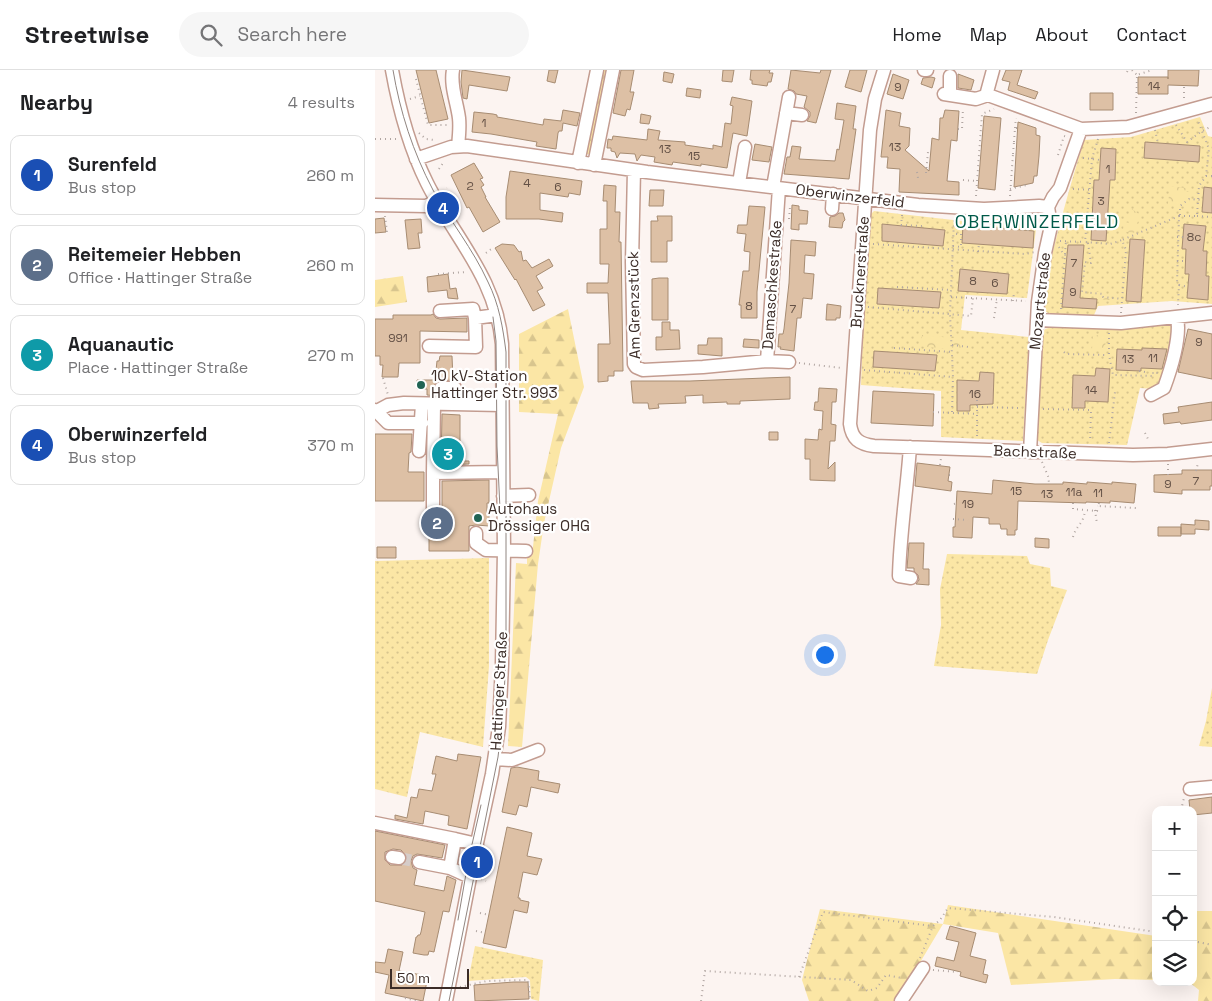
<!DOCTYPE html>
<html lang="en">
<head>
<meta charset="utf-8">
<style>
	:root { --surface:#fff; --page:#f6f6f6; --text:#202124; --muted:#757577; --line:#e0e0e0; --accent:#216454 }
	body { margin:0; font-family:"Space Grotesk",sans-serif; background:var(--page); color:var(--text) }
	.controls { position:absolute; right:15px; bottom:15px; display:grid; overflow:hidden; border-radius:10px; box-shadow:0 5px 20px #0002 }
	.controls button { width:45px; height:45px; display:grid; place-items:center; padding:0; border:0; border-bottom:1px solid var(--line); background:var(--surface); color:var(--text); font:25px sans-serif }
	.scale { position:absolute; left:15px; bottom:12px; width:79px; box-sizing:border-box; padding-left:5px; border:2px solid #3b2c27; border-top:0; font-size:14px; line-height:18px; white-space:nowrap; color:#3b2c27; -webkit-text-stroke:4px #fff; paint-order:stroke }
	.you { position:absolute; left:449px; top:584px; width:18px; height:18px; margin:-12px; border:4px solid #fff; border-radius:50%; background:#1a73e8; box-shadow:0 0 0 8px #1a73e833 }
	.badge { display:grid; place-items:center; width:32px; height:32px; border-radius:50%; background:var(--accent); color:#fff; font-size:16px; font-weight:700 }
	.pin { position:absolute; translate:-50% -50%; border:2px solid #fff; box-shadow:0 1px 5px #0006 }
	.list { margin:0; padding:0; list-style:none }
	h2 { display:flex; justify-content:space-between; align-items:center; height:65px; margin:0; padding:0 20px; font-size:21px }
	h2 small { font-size:16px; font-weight:400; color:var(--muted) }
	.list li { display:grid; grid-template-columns:32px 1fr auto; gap:15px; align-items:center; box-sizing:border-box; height:80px; margin:0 10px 10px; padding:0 10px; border:1px solid var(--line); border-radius:10px }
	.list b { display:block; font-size:19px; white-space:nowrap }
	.list p { margin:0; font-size:16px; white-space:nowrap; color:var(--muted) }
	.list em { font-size:16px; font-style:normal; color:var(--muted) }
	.icon { flex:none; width:28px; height:28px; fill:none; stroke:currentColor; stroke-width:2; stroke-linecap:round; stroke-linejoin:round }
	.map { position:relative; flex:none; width:837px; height:931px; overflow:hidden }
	header { display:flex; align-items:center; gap:30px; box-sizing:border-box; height:70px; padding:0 25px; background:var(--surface); border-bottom:1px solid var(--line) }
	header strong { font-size:24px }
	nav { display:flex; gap:28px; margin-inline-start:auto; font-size:18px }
	.search { width:350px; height:45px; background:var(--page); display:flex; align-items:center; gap:12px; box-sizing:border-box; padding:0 18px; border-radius:28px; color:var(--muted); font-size:19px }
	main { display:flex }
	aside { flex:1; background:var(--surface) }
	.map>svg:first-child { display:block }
	.grass { fill:url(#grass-dots) }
	.forest { fill:url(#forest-firs) }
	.park { fill:url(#park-crowns) }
	.building { fill:#ddc0a5; stroke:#a78c72; fill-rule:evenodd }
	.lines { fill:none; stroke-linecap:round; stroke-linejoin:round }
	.minor-tunnel { stroke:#d5ccc9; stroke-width:12; stroke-dasharray:12 6; stroke-linecap:butt }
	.minor-casing { stroke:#c39c90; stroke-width:15 }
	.path { stroke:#b1a6a2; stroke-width:2; stroke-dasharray:1 4; stroke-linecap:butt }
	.minor { stroke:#fff; stroke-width:12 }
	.tram { stroke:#908580; stroke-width:1 }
	.poi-dot { fill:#216454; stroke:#fff; stroke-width:2 }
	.labels { text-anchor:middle; stroke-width:4.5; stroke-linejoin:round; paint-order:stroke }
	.number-label { font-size:12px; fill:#645146 }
	.street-label { font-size:15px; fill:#3b2c27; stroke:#fff }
	.poi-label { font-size:15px; fill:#3b2c27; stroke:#fff; text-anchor:start }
	.quarter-label { font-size:18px; letter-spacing:1px; fill:#005a49; stroke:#fff }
</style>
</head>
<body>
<header>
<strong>Streetwise</strong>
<div class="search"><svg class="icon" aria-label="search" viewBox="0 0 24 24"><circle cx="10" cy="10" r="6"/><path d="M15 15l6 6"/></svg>Search here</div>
<nav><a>Home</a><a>Map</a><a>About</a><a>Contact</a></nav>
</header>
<main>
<aside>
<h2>Nearby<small>4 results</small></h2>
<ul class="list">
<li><span class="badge" style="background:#1a4fb4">1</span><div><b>Surenfeld</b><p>Bus stop</p></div><em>260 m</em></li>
<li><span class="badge" style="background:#5c6f8a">2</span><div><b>Reitemeier Hebben</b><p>Office · Hattinger Straße</p></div><em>260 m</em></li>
<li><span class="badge" style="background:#0f9aa8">3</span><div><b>Aquanautic</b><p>Place · Hattinger Straße</p></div><em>270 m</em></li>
<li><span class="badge" style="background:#1a4fb4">4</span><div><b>Oberwinzerfeld</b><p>Bus stop</p></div><em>370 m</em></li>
</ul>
</aside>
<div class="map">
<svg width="837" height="931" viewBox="0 0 837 931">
	<defs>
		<pattern id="grass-dots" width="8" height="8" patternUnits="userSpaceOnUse" patternTransform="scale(1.25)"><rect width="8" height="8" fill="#fbe6a5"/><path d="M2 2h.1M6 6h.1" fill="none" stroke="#d8c58e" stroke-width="1.8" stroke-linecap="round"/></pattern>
		<pattern id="forest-firs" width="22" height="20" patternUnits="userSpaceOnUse" patternTransform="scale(1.25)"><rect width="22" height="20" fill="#fbe6a5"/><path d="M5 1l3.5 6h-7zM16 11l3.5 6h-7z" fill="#d8c58e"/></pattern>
		<pattern id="park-crowns" width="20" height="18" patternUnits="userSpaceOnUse" patternTransform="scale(1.25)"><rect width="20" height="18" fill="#fbe6a5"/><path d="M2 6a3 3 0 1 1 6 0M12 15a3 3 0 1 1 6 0" fill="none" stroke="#d8c58e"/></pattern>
	</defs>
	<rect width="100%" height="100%" fill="#fcf4f1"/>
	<path class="grass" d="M 825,47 L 833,66 L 837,67 L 837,234 L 797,231 L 723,236 L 719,245 L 716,246 L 675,244 L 666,239 C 676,180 692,127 709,70 L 756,67 Z
		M 499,141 L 587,151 L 657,146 L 662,152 L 652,228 L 590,225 L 586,260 L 654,267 L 648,371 L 566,367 L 566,321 L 486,315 L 489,233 L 495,145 Z
		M 799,254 L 787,315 L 778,319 L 765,318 L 752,375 L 667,373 L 662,370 L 666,267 L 670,259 L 677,257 L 738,259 Z
		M 572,484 L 652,486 L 655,494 L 675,498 L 676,516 L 692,520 L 673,570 L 662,604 L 559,596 L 566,555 L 565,519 Z
		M 114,488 L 114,596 L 108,677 L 45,662 L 32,727 L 0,719 L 0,491 Z
		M 837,618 L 837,677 L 824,676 L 831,651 Z
		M 100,876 L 168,890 L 164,931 L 156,929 L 155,910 L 151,907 L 93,911 Z"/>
	<path class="forest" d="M 225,0 L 235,0 L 215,84 L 212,84 L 210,81 Z
		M 28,206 L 32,232 L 0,237 L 0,210 Z
		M 193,239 L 209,317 L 186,378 L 169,453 L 163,494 L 147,677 L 133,676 L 141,493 L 152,494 L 152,487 L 157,486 L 163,431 L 183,344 L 144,342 L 144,264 Z
		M 573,835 L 781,866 L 781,910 L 740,909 L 636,915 L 623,863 L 568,854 L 522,931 L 434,931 L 427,910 L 445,839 L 568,854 Z
		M 818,841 L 837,841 L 837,931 L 823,931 L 824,920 L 814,912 L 818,912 Z"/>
	<path class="park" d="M 795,116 L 811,118 L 811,122 L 815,122 L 814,137 L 793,134 Z
		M 757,139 L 765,145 L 759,163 L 748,161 L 749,152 L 755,153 Z
		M 720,222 L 729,222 L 731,226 L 736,226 L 736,230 L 720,229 Z
		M 547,265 L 596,270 L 595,282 L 546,276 Z
		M 718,265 L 731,266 L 730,280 L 717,279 Z"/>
	<path class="building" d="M 41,0 L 61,0 L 73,49 L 54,53 Z
		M 87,0 L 135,7 L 132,21 L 94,15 L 92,29 L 88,28 L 86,12 Z
		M 174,0 L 183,0 L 180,13 L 172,11 Z
		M 246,0 L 259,0 L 255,22 L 259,22 L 255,40 L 252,39 L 250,46 L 238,43 Z
		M 348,0 L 359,0 L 357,12 L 347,11 Z
		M 376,0 L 395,0 L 394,3 L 398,3 L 396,12 L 393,12 L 392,16 L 377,14 L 377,10 L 375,10 Z
		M 416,0 L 445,3 L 446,0 L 456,0 L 441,53 L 432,51 L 435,46 L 435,42 L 429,37 L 432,26 L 421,24 L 419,21 L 413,19 Z
		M 475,0 L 492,0 L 486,22 L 470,17 Z
		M 631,0 L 647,0 L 642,15 L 663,22 L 660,29 L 633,20 L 635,12 L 627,10 Z
		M 793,0 L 824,0 L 823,16 L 793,15 L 793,24 L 763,24 L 763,7 L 793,7 L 793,9 Z
		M 289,2 L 299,4 L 297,13 L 288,11 Z
		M 518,4 L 534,10 L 528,29 L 512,24 Z
		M 583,4 L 599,10 L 596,20 L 583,18 Z
		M 556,7 L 560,8 L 557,18 L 546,14 L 548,8 Z
		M 312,18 L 326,20 L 325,28 L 311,26 Z
		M 715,23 L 738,23 L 738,40 L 715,40 Z
		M 357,27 L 377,31 L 372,66 L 358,63 L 352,98 L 326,94 L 326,96 L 298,92 L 297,95 L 279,92 L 280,87 L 266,85 L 262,91 L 260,84 L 245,83 L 242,88 L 240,82 L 236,81 L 236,78 L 232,78 L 233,69 L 237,70 L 238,66 L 272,70 L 273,59 L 285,61 L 283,70 L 310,72 L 310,75 L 338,79 L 338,75 L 347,77 L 350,53 L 356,54 L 358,36 L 355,35 Z
		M 462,33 L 481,36 L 478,59 L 481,59 L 474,109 L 409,104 L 412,87 L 415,87 L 417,76 L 426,77 L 424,89 L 460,91 L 462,79 L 464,80 L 469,50 L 460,49 Z
		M 188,40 L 205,43 L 202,56 L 188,53 L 187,61 L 184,61 L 183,63 L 181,79 L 161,76 L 162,72 L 116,64 L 97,62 L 99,42 L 118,44 L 122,45 L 122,47 L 168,55 L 169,49 L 186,51 Z
		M 511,40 L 526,43 L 524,56 L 535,58 L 534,76 L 530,80 L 554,101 L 557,68 L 564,70 L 565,48 L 568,48 L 570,40 L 584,41 L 582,71 L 576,70 L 572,111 L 584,112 L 584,125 L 524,122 L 525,99 L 512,98 L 513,87 L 506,87 Z
		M 266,44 L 276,46 L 274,54 L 265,53 Z
		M 609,46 L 626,48 L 620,120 L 603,118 Z
		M 643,52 L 661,58 L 661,65 L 665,66 L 664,86 L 662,106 L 659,106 L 658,113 L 639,117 Z
		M 770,72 L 825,76 L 824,92 L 769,88 Z
		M 380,74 L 397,77 L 394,92 L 377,90 Z
		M 726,78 L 741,79 L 740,110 L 735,110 L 731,171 L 716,170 L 719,110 L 724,110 Z
		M 99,93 L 108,108 L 105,109 L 109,115 L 106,117 L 111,127 L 110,127 L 125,152 L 108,162 L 94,137 L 92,138 L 76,105 Z
		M 135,101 L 207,111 L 205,125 L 194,123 L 193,127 L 165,123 L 165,140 L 188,143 L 187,152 L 164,149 L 131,149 L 131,127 Z
		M 229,115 L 241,116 L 240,142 L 245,142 L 244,172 L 246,172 L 248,301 L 239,301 L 239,306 L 233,306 L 233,311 L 223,312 L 223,274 L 235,274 L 233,223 L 212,223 L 212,213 L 233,213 L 234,194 L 225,194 L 225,159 L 232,159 L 232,131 L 228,131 Z
		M 829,117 L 837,118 L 837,143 L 827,142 Z
		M 275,120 L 289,120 L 288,136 L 274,136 Z
		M 417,135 L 424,136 L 424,140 L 433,141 L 432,154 L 424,154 L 424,160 L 416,159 Z
		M 374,136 L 390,137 L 382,222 L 382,248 L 366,248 L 366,235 L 364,235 L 368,201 L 374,201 L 375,182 L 369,181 L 371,164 L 362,163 L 363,155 L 372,155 Z
		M 464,143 L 468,143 L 470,150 L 468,152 L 467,158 L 454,157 L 455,147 L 460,146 Z
		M 282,146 L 297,146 L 297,171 L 292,171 L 292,192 L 276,192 L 276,151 L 283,151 Z
		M 9,148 L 11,162 L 0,163 L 0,149 Z
		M 46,149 L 47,163 L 43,163 L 45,178 L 33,179 L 30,150 Z
		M 507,154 L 570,160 L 568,176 L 507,171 Z
		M 809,154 L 831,156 L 828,181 L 832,181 L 831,206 L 834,206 L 833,230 L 812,228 L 814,204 L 810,204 L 811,179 L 807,179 Z
		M 588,155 L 659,161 L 658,178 L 587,173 Z
		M 755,169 L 770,170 L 766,232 L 751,231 Z
		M 416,170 L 441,172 L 440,186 L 430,185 L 429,203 L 439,204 L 437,229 L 428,228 L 426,248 L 422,248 L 419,281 L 405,279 L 406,277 L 403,277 L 404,264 L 408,264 L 409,259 L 414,213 Z
		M 127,174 L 139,175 L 144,182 L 146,181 L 148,191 L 151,190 L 157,198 L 174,189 L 178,196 L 161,206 L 168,218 L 162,221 L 170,235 L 158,241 L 141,209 L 140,210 L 120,178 Z
		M 693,175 L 709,175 L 705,228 L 722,229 L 721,239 L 687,237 Z
		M 585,199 L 634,204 L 632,224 L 583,221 Z
		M 73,204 L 75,219 L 81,218 L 83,229 L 73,228 L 72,220 L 53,222 L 52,207 Z
		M 284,208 L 293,208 L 293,250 L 277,250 L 277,209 Z
		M 503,218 L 566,222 L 564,238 L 502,234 Z
		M 452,234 L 466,236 L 465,248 L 461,248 L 461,250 L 451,250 Z
		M 58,244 L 61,248 L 65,249 L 92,248 L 92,262 L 45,261 L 45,293 L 24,293 L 23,307 L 7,307 L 8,295 L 5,295 L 5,286 L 0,286 L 0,249 L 18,249 L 18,245 L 56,245 Z
		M 287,252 L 295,252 L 295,260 L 304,260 L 305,279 L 281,280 L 281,267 L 287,267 Z
		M 813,259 L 837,264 L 837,309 L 803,302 Z
		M 333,268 L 347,268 L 347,286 L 323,284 L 323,275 L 332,275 Z
		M 369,269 L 384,270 L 384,278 L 368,277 Z
		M 767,278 L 792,279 L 787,299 L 766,298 L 766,301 L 741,300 L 742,279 L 767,280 Z
		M 499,281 L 562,285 L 560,301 L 498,297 Z
		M 65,286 L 77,286 L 78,310 L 62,311 L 58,318 L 62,326 L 52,325 L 52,319 L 42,319 L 42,310 L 60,310 L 62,291 L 64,291 Z
		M 721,298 L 735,299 L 733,332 L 710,331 L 710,338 L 697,338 L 698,305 L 720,306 Z
		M 605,302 L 619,303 L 618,334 L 595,335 L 595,341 L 582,341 L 582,310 L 604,311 Z
		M 415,307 L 415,329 L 365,331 L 365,334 L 352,334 L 352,332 L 328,333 L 328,325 L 310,326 L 311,333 L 283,334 L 284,338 L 274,339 L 273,333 L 258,333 L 256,311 L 315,311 Z
		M 444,318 L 462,319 L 461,332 L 457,332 L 456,354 L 461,355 L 460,371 L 455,371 L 453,399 L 460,392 L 460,411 L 435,410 L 435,389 L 430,389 L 430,369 L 443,370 L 444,359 L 447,360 L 448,341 L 439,340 L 440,332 L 443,332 Z
		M 498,321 L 559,324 L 558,356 L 496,353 Z
		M 837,332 L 837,350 L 806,354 L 805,352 L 789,354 L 788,344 L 804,342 L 803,337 Z
		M 67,344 L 85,345 L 85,371 L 83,371 L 84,391 L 94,391 L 94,394 L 66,395 Z
		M 394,362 L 403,362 L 403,370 L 394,370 Z
		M 0,364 L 37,364 L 36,382 L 34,383 L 33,402 L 49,402 L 49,431 L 0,431 Z
		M 542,393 L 575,397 L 573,411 L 577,412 L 576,421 L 540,416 Z
		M 807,400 L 837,400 L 837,416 L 835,416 L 835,420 L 807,420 L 807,424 L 779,422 L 779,405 L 807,404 Z
		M 114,410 L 114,433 L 112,433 L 112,443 L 114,446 L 114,456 L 101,455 L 94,456 L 94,481 L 54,481 L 54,462 L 62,462 L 67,458 L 67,411 Z
		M 618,410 L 660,414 L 688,414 L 688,412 L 712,414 L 712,412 L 737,414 L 737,412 L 761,414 L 759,433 L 735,431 L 735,433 L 711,432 L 711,433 L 643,431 L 642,460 L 640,460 L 640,465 L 632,465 L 632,459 L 626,459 L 625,454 L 614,454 L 614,448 L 598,447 L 597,468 L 578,467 L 578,457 L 580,457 L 582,421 L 617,424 Z
		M 820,450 L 834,451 L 834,460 L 820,459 L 820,464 L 806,464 L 806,454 L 820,455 Z
		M 783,457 L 806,457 L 806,466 L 783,466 Z
		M 660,468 L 674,469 L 674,478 L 660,477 Z
		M 534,473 L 549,473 L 548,499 L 554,499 L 554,515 L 541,514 L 544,510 L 543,505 L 539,501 L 539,498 L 532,498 Z
		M 2,477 L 21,477 L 21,488 L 2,488 Z
		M 83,684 L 106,687 L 92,759 L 73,755 L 74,746 L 50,741 L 48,754 L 20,749 L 20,745 L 32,748 L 36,727 L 42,728 L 44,719 L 57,721 L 61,704 L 57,704 L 61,686 L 82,691 Z
		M 142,697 L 164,701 L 163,710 L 185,714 L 183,723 L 156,717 L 152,737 L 144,735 L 141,745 L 127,742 L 136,698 Z
		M 837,727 L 837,743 L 818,745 L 818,740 L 815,740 L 814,730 Z
		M 132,757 L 157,763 L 152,786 L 167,789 L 162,805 L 148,802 L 143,828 L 145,828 L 145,830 L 154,832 L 153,838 L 152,843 L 139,840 L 131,878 L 108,873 Z
		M 0,761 L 70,775 L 67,788 L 42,784 L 38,786 L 36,791 L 38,798 L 42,800 L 39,815 L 69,821 L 72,806 L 81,810 L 74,842 L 68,841 L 59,882 L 54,881 L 53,885 L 49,885 L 38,883 L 41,867 L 42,867 L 43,865 L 45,865 L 46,862 L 50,842 L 0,831 ZM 18,779 L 26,780 L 31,785 L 32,790 L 27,795 L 15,795 L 10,790 L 10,782 Z
		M 575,856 L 601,863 L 595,886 L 611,890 L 608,904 L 613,905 L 611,913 L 585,906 L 586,902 L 560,896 L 562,887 L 579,891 L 584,872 L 571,869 Z
		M 13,879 L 28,882 L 24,901 L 53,906 L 48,931 L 10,923 L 14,905 L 0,902 L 0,892 L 10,893 Z
		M 139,912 L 153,912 L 154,929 L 100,931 L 99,915 Z"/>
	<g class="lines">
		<path class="minor-tunnel" d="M 24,788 L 44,792"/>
		<g class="minor-casing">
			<path id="minor" d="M 17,0 C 24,39 34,77 52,113 C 80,169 121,207 127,274 L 129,481 L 127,594 L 124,657 L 117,704 L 100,782 L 71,931
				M 78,0 C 75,16 82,32 84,48 C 85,57 84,67 83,76
				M 509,0 L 500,29 L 495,60 L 475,354 C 477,369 484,374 499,376 L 758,385 L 793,384 L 837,379
				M 549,0 L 552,0
				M 618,0 L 612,22 L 613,25 L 706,59 L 753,57 L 837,34
				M 569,24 L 601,29 L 613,25
				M 575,24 L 575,6
				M 411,43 L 427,45
				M 41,89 L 76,77 L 92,76 L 272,102 L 543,135 L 609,139 L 664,136 L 673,137
				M 203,93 L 222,0
				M 219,95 L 238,0
				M 259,100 L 257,192 L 259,294 L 261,297 L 268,300 L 328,297 L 392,291 L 414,292
				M 364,113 L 370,77
				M 398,117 L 414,27
				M 0,135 L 51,136 L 62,131
				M 457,139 L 458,124
				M 65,241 L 98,239 L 100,248
				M 662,250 L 746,253 L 837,243
				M 54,276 L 101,277 L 100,248 L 122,245
				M 392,291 L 404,118
				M 66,318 L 80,318 L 79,334
				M 776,325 L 789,318 C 796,299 806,266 802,247
				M 0,340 L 13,353 L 47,353
				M 0,342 L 13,335 L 29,333 L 126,335
				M 535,377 C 532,420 525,463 524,506 L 536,508
				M 44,381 L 47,334
				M 655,382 L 663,232 L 670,183 L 676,156 L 673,137 L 678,127 L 685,118 L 706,59
				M 58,403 L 59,334
				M 128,426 L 154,425
				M 58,455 L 58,403 L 127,402
				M 101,463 L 101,473 L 111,480 L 151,481
				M 120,689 L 137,690 L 163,680
				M 815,719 L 837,717
				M 0,753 L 80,769
				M 17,787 L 24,788
				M 44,792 L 75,798
				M 95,807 L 75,798 L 80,769 L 102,774
				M 526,931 L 548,898"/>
		</g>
		<path class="path" d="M 757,0 L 762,5
			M 752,2 L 753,0
			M 41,9 L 53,55 L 74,55
			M 809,17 L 809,29
			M 35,29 L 45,26
			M 761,43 L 762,5 L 777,0
			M 801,55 L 812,72 L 827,61 L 837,56
			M 640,58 L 641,48
			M 583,59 L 587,59 L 588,38
			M 780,60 L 783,73
			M 44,63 L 51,69 L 60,70
			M 0,69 L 22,69
			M 723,69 L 717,89 L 710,172 L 735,174 L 747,170
			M 639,72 L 640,58 L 643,58
			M 638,84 L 639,72 L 642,72
			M 683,85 L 689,66 L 692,67
			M 708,88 L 725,90
			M 64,99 L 68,93
			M 542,102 L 543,108
			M 551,103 L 553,82 L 556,82
			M 831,106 L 837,106
			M 588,110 L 601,111
			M 635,119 L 652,115 L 652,114
			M 698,119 L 718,120
			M 71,123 L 72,118
			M 601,126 L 607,44 L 619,39
			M 635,126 L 638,84 L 641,84
			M 527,145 L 526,155 L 548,156
			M 805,145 L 805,136 L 814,129 L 828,130
			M 10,146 L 12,162
			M 804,146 L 822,146 L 824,116 L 831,106 L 834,79 L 823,51
			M 822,146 L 837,147
			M 687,148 L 717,151
			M 414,149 L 415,137
			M 802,167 L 808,167
			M 685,171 L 710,172
			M 713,173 L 716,193 L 710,192 L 707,222 L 728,224 L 728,227 L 747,229
			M 498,174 L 650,184 L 660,182
			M 578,176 L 586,177 L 586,164 L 579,164
			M 684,177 L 689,185 L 692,185
			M 603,182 L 604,174
			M 111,183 L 119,177
			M 802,191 L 810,191
			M 63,204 L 91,202
			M 804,215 L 813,217
			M 522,217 L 576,220
			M 576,227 L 651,231
			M 638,231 L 639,223
			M 493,237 L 596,246 L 598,228
			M 686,239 L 691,171
			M 746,243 L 751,180 L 747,170 L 804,146 L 802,213 L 804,215 L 803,235
			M 619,248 L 622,229
			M 734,263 L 734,285 L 738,305 L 778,306 L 778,302 L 783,303
			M 577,275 L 594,277
			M 519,278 L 577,282
			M 689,282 L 691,284 L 733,285
			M 424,293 L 467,298
			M 489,300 L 578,307 L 575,244 L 579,150
			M 764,301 L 770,302 L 770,306
			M 8,308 L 13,325
			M 602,330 L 602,370
			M 602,337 L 646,338
			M 668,339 L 716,340 L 715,372
			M 558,342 L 603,344
			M 577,342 L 578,307
			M 770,363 L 773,369 L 772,372
			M 734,373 L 740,322
			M 667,392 L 673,406 L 674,413
			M 565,395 L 566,388
			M 821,401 L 823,393
			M 574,405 L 576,405
			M 793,405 L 793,394
			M 698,433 L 698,439 L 722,441 L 723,436
			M 724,433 L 723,436 L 762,438
			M 579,434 L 582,433
			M 720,440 L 722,454
			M 578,449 L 593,450
			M 698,467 C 701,455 709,454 710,440
			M 806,740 L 809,728
			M 106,809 L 111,811
			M 105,843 L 114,845
			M 101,861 L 110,863
			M 818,871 L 837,875
			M 545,888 L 558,856 L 565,850 L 573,838 L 679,847 L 781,862
			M 558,900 L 583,902
			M 424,907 L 448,842 L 557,856
			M 85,917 L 112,911 L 153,910 L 155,929
			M 30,928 L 41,931
			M 326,931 L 330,901 L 476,910 L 493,921 L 502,918 L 511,905 L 527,908"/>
		<use href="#minor" class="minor"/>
		<path class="tram" d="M 18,0 C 25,42 38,82 58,120 C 75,151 98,179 113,212 C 124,234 128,258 131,282 L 131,586 L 128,645 L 123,687 L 74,931
			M 118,247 L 121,271 L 122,376 L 125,439
			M 83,850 L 93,792 L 106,735"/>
	</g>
	<g class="poi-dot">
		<circle cx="46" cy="315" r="5"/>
		<circle cx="103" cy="448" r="5"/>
	</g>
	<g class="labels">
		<g class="number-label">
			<text x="779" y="20">14</text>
			<text x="523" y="21">9</text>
			<text x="109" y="57">1</text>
			<text x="520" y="81">13</text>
			<text x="290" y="83">13</text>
			<text x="319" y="90">15</text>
			<text x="733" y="103">1</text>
			<text x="152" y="117">4</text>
			<text x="95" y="120">2</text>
			<text x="183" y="121">6</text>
			<text x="726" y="135">3</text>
			<text x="819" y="171">8c</text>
			<text x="699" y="197">7</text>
			<text x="598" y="215">8</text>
			<text x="620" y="217">6</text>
			<text x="698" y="226">9</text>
			<text x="374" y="240">8</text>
			<text x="418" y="243">7</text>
			<text x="23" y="272">991</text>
			<text x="824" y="276">9</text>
			<text x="778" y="292">11</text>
			<text x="753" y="293">13</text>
			<text x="716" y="324">14</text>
			<text x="600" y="328">16</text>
			<text x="821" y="415">7</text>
			<text x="793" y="418">9</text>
			<text x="641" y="425">15</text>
			<text x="699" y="426">11a</text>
			<text x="723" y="427">11</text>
			<text x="672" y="428">13</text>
			<text x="593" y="438">19</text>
		</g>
		<g class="street-label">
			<text transform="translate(475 126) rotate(7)" y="5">Oberwinzerfeld</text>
			<text transform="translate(485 202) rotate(-86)" y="5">Brucknerstraße</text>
			<text transform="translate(397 215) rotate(-86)" y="5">Damaschkestraße</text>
			<text transform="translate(665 231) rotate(-84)" y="5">Mozartstraße</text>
			<text transform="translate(259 235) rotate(-91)" y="5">Am Grenzstück</text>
			<text transform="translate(660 382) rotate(2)" y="5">Bachstraße</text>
			<text transform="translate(124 621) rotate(-87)" y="5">Hattinger Straße</text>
		</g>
		<g class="poi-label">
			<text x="56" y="311">10 kV-Station<tspan x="56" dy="17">Hattinger Str. 993</tspan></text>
			<text x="113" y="444">Autohaus<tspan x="113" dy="17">Drössiger OHG</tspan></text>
		</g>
		<g class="quarter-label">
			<text x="662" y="158">OBERWINZERFELD</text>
		</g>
	</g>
</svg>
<div class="controls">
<button>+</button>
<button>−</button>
<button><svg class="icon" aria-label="locate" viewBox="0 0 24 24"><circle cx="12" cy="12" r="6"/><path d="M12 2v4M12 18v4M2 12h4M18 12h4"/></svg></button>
<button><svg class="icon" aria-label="layers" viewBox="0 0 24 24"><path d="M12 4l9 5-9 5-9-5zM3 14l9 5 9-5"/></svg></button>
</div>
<div class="scale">50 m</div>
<div class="you"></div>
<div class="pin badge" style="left:102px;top:792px;background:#1a4fb4">1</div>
<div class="pin badge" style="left:62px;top:453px;background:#5c6f8a">2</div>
<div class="pin badge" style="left:73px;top:384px;background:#0f9aa8">3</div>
<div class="pin badge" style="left:68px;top:138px;background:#1a4fb4">4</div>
</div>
</main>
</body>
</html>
